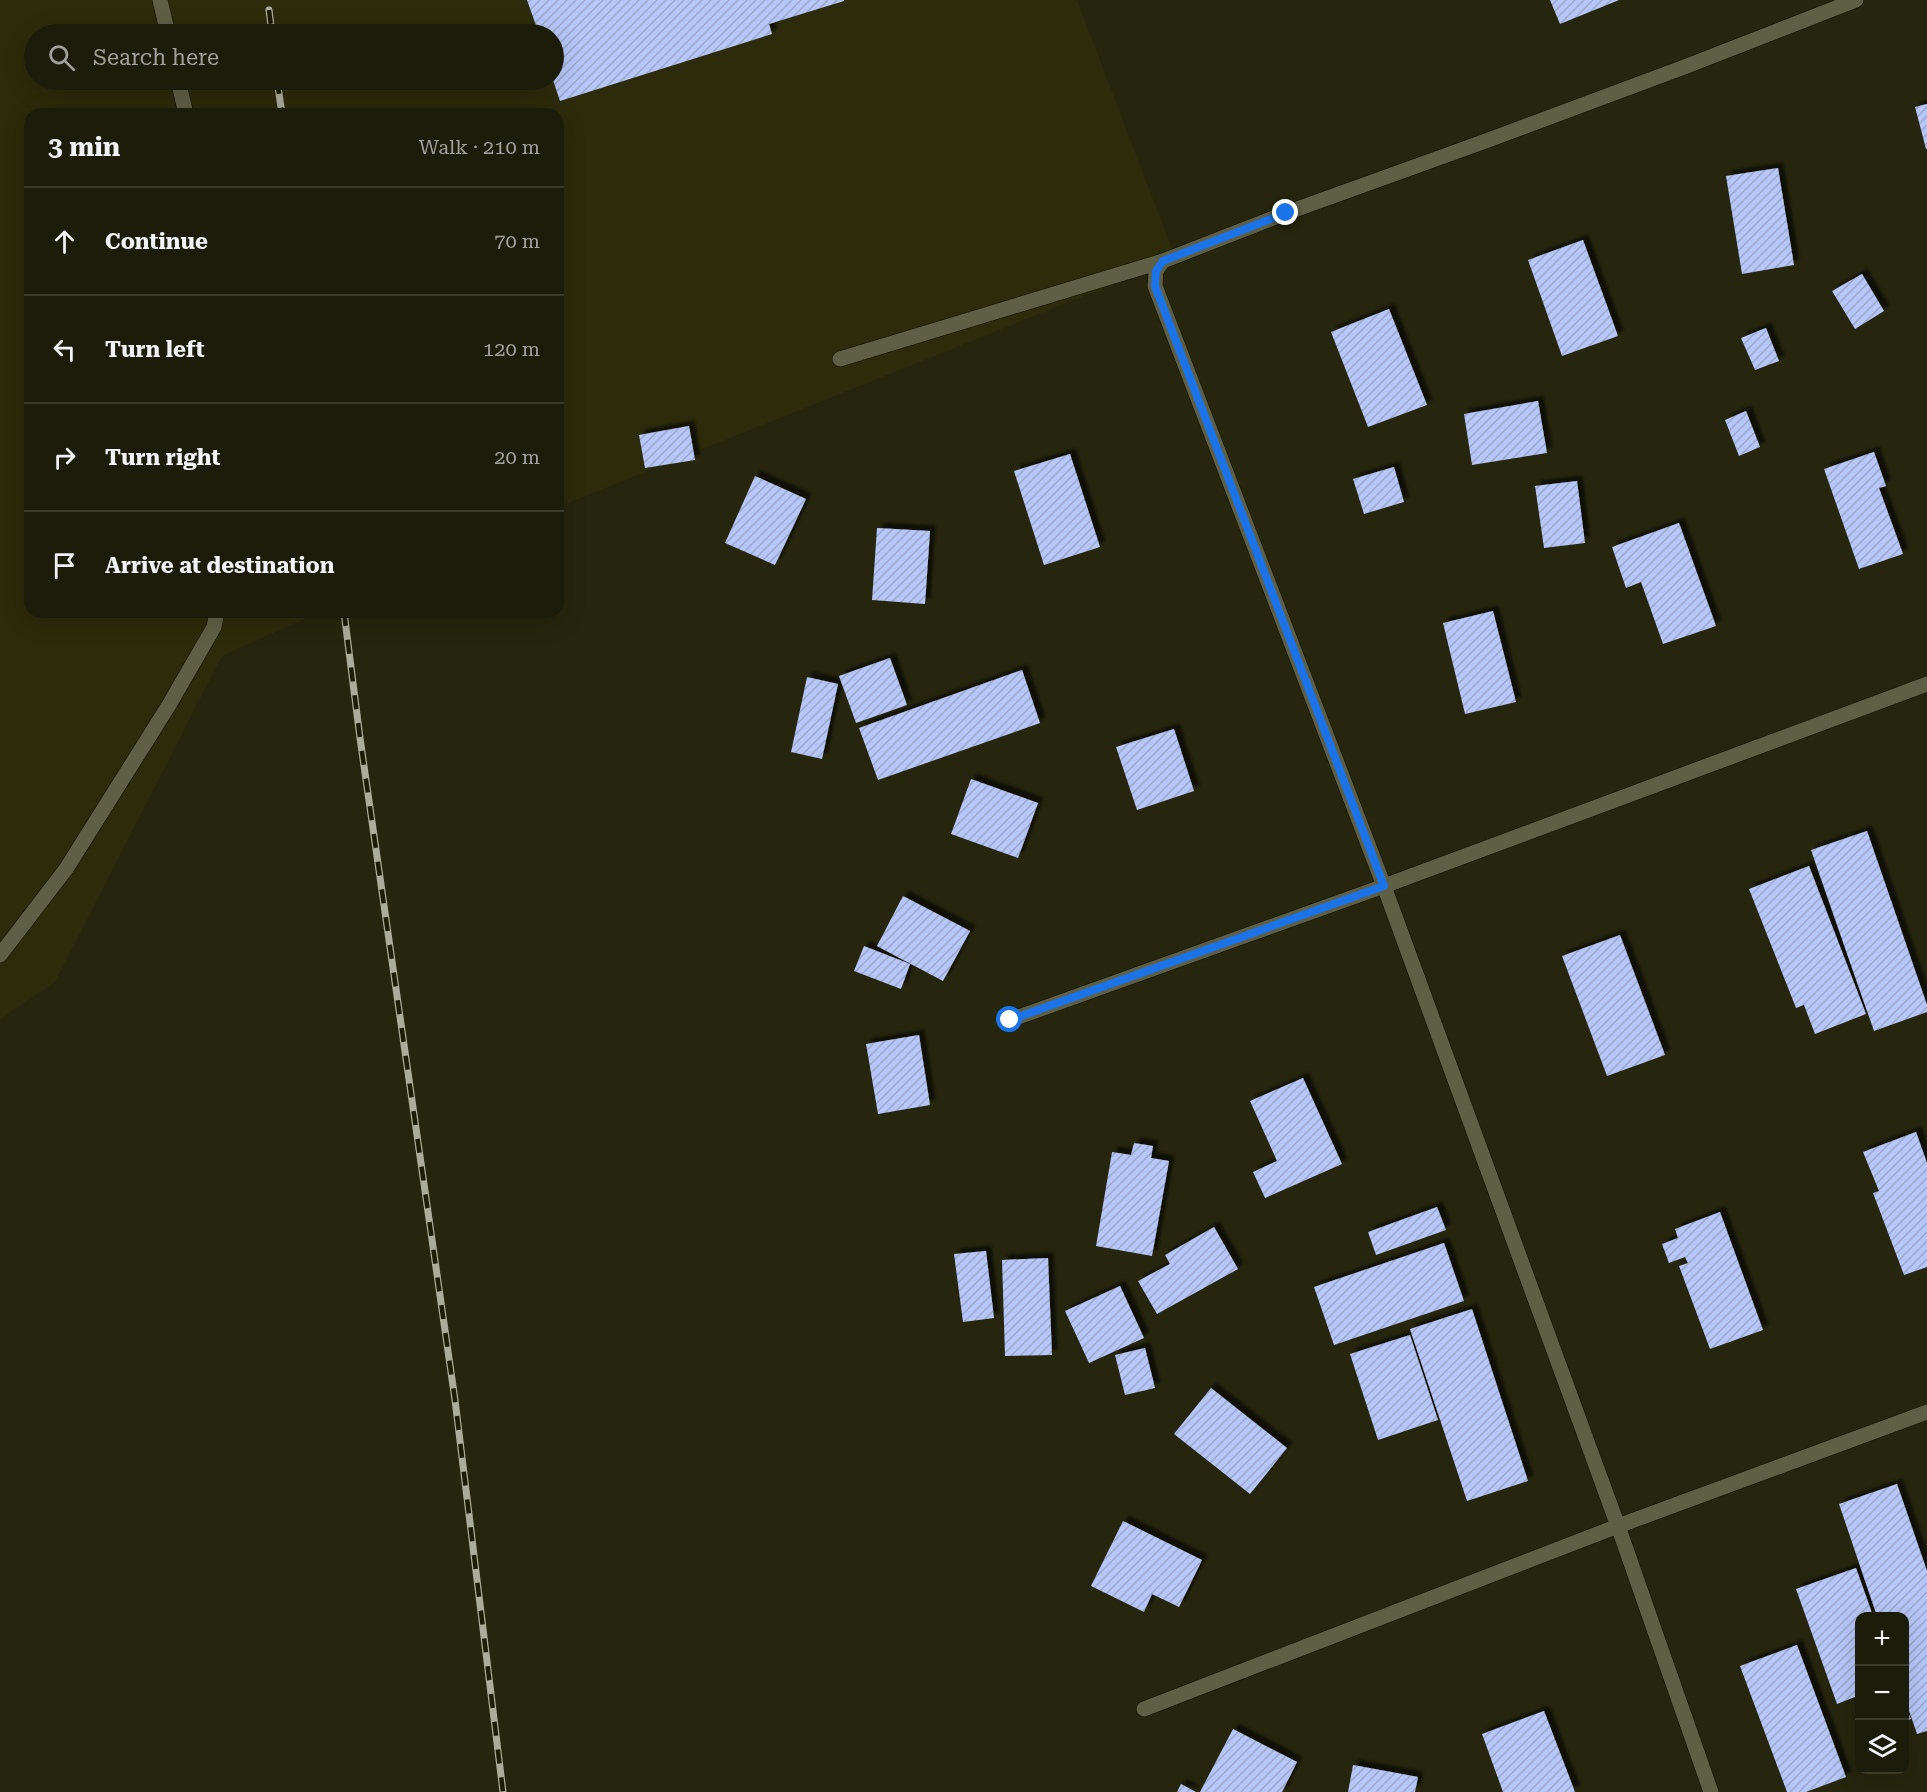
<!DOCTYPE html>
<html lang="en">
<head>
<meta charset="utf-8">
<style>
	:root { --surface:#1c1c0a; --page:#252513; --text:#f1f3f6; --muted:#a0a19c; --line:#3a3a2b }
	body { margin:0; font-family:"Roboto Serif",serif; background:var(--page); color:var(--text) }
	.controls { position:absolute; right:18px; bottom:18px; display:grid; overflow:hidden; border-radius:12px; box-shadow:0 6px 24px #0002 }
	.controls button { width:54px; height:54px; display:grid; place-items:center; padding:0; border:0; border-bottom:2px solid var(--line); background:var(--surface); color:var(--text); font:30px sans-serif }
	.stop { position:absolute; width:18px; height:18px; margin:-14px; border:4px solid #1a73e8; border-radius:50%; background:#fff }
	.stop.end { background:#1a73e8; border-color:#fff; box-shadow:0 2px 6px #0008 }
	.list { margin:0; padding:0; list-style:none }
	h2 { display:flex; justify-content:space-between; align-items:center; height:78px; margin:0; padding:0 24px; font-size:26px }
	h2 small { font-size:20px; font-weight:400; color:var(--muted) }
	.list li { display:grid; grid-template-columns:39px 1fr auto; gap:18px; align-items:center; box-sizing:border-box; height:108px; padding:0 24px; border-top:2px solid var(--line) }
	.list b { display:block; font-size:22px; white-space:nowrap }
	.list em { font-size:20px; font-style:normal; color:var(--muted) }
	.icon { flex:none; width:33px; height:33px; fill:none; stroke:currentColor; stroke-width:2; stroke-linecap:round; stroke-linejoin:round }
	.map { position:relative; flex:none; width:1927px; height:1792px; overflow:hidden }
	.search { position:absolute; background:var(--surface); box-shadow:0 6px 24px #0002; left:24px; top:24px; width:540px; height:66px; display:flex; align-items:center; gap:15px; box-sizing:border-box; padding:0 21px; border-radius:33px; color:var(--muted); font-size:22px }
	.panel { position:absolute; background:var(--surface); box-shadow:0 6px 24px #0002; left:24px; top:108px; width:540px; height:510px; border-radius:18px }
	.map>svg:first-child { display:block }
	.built { fill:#2c2b0b; fill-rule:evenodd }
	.building { fill:url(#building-hatch); filter:url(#shadow) }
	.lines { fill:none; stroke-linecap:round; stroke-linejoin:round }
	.lane-casing { stroke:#0f0f00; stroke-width:16 }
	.street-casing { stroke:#0f0f00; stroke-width:16 }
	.lane { stroke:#5f5f45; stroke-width:15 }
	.street { stroke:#5f5f45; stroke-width:15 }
	.rail-casing { stroke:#acac9b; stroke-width:7 }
	.rail { stroke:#1d1c05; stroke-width:4.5; stroke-dasharray:14; stroke-linecap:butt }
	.route { stroke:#1a73e8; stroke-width:8 }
</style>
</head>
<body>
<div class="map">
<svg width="1927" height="1792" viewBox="0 0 1927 1792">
	<defs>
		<pattern id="building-hatch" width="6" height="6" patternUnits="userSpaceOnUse" patternTransform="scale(1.5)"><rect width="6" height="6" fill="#b6c6f8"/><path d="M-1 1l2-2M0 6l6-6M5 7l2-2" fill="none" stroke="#9aa6ca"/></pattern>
		<filter id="shadow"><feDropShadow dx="5.5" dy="-5.5" stdDeviation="1.5" flood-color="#0009"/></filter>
	</defs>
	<rect width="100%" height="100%" fill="#26260e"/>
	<path class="built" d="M 0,0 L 1077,0 L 1176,259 L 558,507 L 558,114 L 30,114 L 30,612 L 320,612 L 222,656 L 55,982 L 0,1019 ZM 34,34 L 554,34 L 554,80 L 34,80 Z"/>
	<path class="building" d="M 527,0 L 844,0 L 844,1 L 769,24 L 772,34 L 560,101 L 553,80 L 554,34 L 539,34 Z
		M 1550,0 L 1619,0 L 1560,24 Z
		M 1927,104 L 1927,149 L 1926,149 L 1915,107 Z
		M 1778,168 L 1794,265 L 1742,274 L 1726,176 Z
		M 1583,240 L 1618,336 L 1562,356 L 1528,260 Z
		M 1862,274 L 1884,311 L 1855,329 L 1832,291 Z
		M 1389,309 L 1427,405 L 1368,427 L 1331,332 Z
		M 1766,328 L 1779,361 L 1755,370 L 1741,338 Z
		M 1538,401 L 1547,453 L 1472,465 L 1464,414 Z
		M 1746,411 L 1760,447 L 1739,456 L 1725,420 Z
		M 689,426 L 695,460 L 645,468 L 639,435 Z
		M 1874,452 L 1886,486 L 1879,488 L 1903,554 L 1859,569 L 1824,469 Z
		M 1070,454 L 1100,547 L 1044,565 L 1014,471 Z
		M 1394,467 L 1404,502 L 1364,514 L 1353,479 Z
		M 755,476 L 806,499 L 775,565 L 725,543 Z
		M 1577,481 L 1585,543 L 1544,548 L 1535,486 Z
		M 1679,523 L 1716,626 L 1663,644 L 1641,582 L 1626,588 L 1612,547 Z
		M 877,528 L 930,531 L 925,604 L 872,600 Z
		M 1493,611 L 1516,702 L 1465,714 L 1443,623 Z
		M 890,658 L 907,705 L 856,723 L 839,676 Z
		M 1022,670 L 1040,723 L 878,780 L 859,728 Z
		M 807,677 L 838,684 L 822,759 L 791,752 Z
		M 1174,729 L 1194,791 L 1137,810 L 1116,747 Z
		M 971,779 L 1038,803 L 1018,858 L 951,834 Z
		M 1867,831 L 1927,1005 L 1927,1012 L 1874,1031 L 1811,850 Z
		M 1809,866 L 1866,1014 L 1815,1034 L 1804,1005 L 1796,1008 L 1749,889 Z
		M 903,896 L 970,931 L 943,981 L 877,946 Z
		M 1620,935 L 1665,1055 L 1607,1076 L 1562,956 Z
		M 864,946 L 910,964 L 901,989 L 854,971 Z
		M 919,1035 L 930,1105 L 878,1114 L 866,1044 Z
		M 1303,1078 L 1342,1164 L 1265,1198 L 1253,1172 L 1277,1161 L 1250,1101 Z
		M 1916,1132 L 1927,1163 L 1927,1267 L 1904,1275 L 1873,1193 L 1879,1191 L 1863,1152 Z
		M 1134,1143 L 1153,1146 L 1151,1158 L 1169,1161 L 1152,1256 L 1096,1246 L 1112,1152 L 1131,1155 Z
		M 1437,1207 L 1446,1230 L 1376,1255 L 1368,1232 Z
		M 1720,1212 L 1763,1330 L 1710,1349 L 1679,1266 L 1688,1263 L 1685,1257 L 1669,1263 L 1662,1244 L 1678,1238 L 1675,1229 Z
		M 1214,1227 L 1238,1269 L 1157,1314 L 1138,1281 L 1170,1264 L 1165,1255 Z
		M 1444,1243 L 1464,1301 L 1334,1345 L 1314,1287 Z
		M 986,1251 L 994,1318 L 963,1322 L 954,1254 Z
		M 1048,1258 L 1052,1355 L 1005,1356 L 1002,1260 Z
		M 1120,1286 L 1144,1338 L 1089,1363 L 1065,1311 Z
		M 1472,1309 L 1528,1481 L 1467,1501 L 1410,1329 Z
		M 1410,1335 L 1438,1420 L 1378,1440 L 1350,1354 Z
		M 1145,1348 L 1155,1388 L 1125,1395 L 1115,1355 Z
		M 1211,1388 L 1287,1448 L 1250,1494 L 1174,1434 Z
		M 1897,1484 L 1927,1571 L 1927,1731 L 1917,1734 L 1904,1696 L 1904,1616 L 1877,1616 L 1839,1504 Z
		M 1123,1521 L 1202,1560 L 1179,1607 L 1152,1594 L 1144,1612 L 1091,1586 Z
		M 1856,1568 L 1873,1616 L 1860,1616 L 1860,1695 L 1837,1704 L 1796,1589 Z
		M 1797,1645 L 1846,1777 L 1806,1792 L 1787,1792 L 1740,1666 Z
		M 1904,1704 L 1911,1719 L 1904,1722 Z
		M 1544,1711 L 1575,1792 L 1503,1792 L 1482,1734 Z
		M 1233,1729 L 1297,1762 L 1282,1792 L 1200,1792 Z
		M 1353,1765 L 1418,1777 L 1415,1792 L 1348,1792 Z
		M 1181,1784 L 1196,1792 L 1177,1792 Z"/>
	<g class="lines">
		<g class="lane-casing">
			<path id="lane" d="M 160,0 L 168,34
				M 178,80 L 186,114
				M 0,955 L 66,869 L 169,705 L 214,627 L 217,612"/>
		</g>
		<g class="street-casing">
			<path id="street" d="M 840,359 L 1163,261
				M 1010,1020 L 1384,886 L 1927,684
				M 1144,1709 L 1618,1526 L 1927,1412
				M 1711,1792 L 1618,1526 L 1384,886 L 1155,286 L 1156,271 L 1163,261 L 1286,213 L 1483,142 L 1687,66 L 1856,0"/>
		</g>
		<use href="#lane" class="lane"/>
		<use href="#street" class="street"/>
		<g class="rail-casing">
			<path id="rail" d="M 269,10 L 272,34
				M 277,80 L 282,114
				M 344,612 L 360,738 L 455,1400 L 503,1792"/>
		</g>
		<use href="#rail" class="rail"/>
	</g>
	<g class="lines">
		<path class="route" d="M 1010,1020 L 1384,886 L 1155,286 L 1156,271 L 1163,261 L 1286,213"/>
	</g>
</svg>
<div class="controls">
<button>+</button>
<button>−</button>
<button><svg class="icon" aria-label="layers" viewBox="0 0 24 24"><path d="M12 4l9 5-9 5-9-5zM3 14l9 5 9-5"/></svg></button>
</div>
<div class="stop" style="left:1010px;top:1020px"></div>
<div class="stop end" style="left:1286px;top:213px"></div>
<div class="search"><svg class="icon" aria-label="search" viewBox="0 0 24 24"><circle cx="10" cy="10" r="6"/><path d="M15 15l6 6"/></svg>Search here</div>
<section class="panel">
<h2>3 min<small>Walk · 210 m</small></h2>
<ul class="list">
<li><svg class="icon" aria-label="ahead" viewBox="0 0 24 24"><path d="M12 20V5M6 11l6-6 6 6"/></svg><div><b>Continue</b></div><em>70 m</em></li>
<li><svg class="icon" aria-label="left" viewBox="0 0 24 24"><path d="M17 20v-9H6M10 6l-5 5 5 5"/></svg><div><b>Turn left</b></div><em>120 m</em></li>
<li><svg class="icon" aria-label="right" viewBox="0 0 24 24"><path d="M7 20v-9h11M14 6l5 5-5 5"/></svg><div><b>Turn right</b></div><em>20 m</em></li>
<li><svg class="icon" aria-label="arrive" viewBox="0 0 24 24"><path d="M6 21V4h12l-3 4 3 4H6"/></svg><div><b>Arrive at destination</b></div></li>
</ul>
</section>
</div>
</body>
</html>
